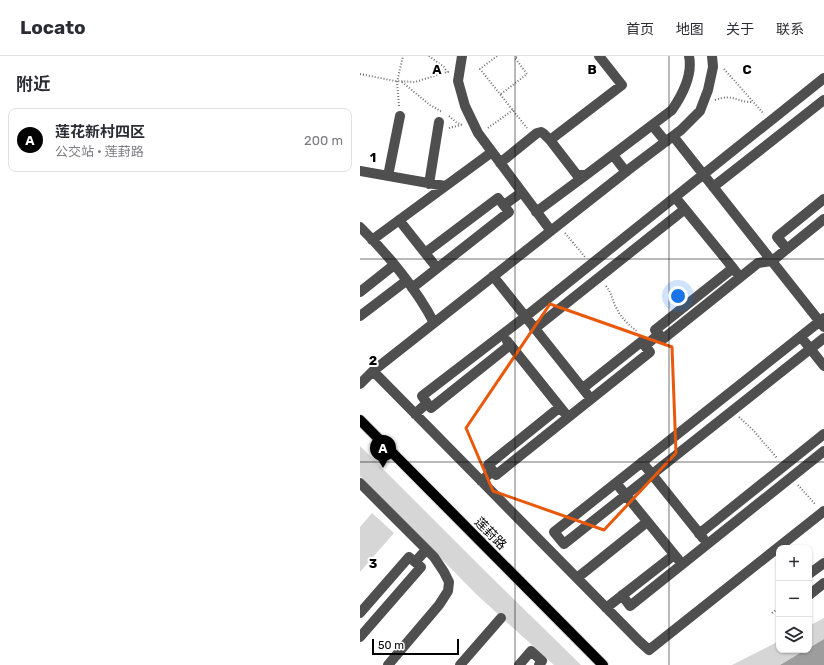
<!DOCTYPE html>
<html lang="zh">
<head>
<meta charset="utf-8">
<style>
	:root { --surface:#fff; --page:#f2f2f3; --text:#2b2b33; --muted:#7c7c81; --line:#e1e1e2; --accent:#000 }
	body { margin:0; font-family:Rubik,"Noto Sans SC",sans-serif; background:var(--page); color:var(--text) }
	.controls { position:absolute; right:12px; bottom:12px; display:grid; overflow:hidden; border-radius:8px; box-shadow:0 1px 3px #0004 }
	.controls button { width:36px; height:36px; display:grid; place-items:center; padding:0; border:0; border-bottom:1px solid var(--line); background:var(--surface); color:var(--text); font:20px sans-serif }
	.scale { position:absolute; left:12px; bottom:10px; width:87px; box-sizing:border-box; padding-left:4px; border:2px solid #000; border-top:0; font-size:11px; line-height:14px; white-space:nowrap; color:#000; -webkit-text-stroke:3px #fff; paint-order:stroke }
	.you { position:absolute; left:318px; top:240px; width:14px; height:14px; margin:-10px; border:3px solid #fff; border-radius:50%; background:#1a73e8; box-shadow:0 0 0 6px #1a73e833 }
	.badge { display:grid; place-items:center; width:26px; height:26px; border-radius:50%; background:var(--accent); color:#fff; font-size:13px; font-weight:700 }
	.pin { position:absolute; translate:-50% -33px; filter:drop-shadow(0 1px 2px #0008) }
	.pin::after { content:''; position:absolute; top:21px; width:14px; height:12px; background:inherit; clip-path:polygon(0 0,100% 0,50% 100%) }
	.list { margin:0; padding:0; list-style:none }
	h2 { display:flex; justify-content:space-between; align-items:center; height:52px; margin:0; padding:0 16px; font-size:17px }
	h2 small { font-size:13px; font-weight:400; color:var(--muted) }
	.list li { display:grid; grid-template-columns:26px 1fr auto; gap:12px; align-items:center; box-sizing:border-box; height:64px; margin:0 8px 8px; padding:0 8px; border:1px solid var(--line); border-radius:8px }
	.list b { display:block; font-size:15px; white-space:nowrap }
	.list p { margin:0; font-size:13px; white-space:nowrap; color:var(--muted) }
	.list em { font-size:13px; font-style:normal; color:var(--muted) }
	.icon { flex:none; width:22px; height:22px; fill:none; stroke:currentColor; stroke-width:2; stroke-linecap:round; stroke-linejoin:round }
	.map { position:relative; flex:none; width:464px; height:609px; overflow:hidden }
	header { display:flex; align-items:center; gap:24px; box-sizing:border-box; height:56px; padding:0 20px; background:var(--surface); border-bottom:1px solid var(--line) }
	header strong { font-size:19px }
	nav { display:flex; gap:22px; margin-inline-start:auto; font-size:14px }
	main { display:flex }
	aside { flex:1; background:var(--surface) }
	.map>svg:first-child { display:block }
	.green { fill:#d6d6d6 }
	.water { fill:#9d9d9d }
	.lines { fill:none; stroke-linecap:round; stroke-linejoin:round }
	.major-casing { stroke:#dbdbdb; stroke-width:12 }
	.path { stroke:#717171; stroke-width:2; stroke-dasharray:1 2; stroke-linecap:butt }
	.minor { stroke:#4f4f4f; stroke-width:10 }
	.major { stroke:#000; stroke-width:10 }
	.marked { fill:none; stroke:#e8590c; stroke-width:3; stroke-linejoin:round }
	.grid { fill:none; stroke:#000; stroke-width:1; stroke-opacity:0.55 }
	.labels { text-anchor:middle; stroke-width:4; stroke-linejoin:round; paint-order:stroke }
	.street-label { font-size:13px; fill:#000; stroke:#fff }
	.grid-label { font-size:13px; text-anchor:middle; font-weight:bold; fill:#000; stroke:#fff; stroke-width:4; stroke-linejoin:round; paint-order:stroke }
</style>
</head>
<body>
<header>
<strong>Locato</strong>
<nav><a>首页</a><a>地图</a><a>关于</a><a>联系</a></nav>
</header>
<main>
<aside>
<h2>附近<small></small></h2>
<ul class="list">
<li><span class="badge">A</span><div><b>莲花新村四区</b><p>公交站 · 莲葑路</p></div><em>200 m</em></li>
</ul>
</aside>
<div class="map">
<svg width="464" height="609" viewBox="0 0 464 609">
	<rect width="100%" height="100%" fill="#fff"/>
	<path class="green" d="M 0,390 L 126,516 L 221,609 L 194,609 L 116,538 L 0,420 Z
		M 12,457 L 34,477 L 0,516 L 0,471 Z
		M 464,562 L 464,583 L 449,592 L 449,570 Z
		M 419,585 L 419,594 L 445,594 L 420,609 L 372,609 Z"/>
	<path class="water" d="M 464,583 L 464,609 L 420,609 L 445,594 L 449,594 L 449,592 Z"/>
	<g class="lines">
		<g class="major-casing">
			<path id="major" d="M 0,364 L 243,609"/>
		</g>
		<path class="path" d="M 69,0 L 84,11 L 87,16
			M 137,0 L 120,13 L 167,72
			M 364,13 L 404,58
			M 0,18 L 35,25 L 55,26 L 87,16 L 90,16
			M 42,26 L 70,49 L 82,56
			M 141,38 L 167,18 L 155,2 L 158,0
			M 355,44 C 374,37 378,47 393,46
			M 39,50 L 37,26 L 43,0
			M 89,60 L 97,67 L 103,69
			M 89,72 L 101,69
			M 128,72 L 153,54
			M 205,177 L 225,201
			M 246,230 C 252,237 252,245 257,253 C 261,262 270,270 278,276
			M 379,361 L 393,374 L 417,402
			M 438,429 L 455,448
			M 412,557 L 419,552"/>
		<path class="minor" d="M 102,0 L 98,25 L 105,50 L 118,77 L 191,175
			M 292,69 L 306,86
			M 313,80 L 464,271
			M 190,84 L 217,119 L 226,119 L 312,54 C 323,38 333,19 329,0
			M 253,99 L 266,116
			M 140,107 L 177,77 L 181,76 L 184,78 L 190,84 L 262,29 L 239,0
			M 0,115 L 85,130
			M 28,120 L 40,60
			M 69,128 L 79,66
			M 353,131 L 464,44
			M 315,141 L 373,212
			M 144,149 L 162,136
			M 176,156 L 226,119
			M 39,164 L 77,212
			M 0,171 C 26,196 58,235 74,267
			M 12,184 L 132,96
			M 427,193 L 417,181 L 464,143
			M 133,220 L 231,343
			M 380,221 L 373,212 L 295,274 L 303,283 L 398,207 L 412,205 L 464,163
			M 52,232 L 149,156 L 138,142 L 65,197
			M 0,236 L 34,209
			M 0,260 L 46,225
			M 464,262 L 194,476 L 204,488 L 464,282
			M 174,273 L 325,153
			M 441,281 L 464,310
			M 147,285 L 208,361
			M 13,315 L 272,111 L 321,74 L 340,55 L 348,34 L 353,11 L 352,0
			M 0,328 L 13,315 L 279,585 L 289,594 L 464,455
			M 223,332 L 281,286 L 285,290
			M 67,347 L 71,352 L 150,289
			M 55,358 L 67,347 L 62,340 L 165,261 L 464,22
			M 282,406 L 343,482
			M 133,415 L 128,409 L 200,351
			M 121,425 L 133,415 L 136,419 L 290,296 L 285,290 L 299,278
			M 0,427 L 74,501 L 84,516 L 89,526 L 88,535 L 79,549 L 28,609
			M 256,427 L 322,508
			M 339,478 L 464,378
			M 449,518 L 464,507
			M 217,522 L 287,466
			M 262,539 L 270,550 L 464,395
			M 449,539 L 464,527
			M 246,552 L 314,499
			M 0,557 L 49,501 L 55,506 L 66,494
			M 0,581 L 61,511 L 55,506
			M 100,609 L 141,562
			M 159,609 L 171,595 L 182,605 L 179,609"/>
		<use href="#major" class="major"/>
	</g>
	<path class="marked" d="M 190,248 L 312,291 L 316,397 L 244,474 L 133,435 L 106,372 Z"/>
	<path class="grid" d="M 155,0 L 155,609M 309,0 L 309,609M 0,203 L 464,203M 0,406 L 464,406"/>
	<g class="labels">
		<g class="street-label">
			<text transform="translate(131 477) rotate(45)" y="5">莲葑路</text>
		</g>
	</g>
	<g class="grid-label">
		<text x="77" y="18">A</text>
		<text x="232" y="18">B</text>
		<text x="387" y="18">C</text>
		<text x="13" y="106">1</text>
		<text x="13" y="309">2</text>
		<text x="13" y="512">3</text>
	</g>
</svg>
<div class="controls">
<button>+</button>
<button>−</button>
<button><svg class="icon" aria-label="layers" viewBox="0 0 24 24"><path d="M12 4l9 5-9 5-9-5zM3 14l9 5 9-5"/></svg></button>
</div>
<div class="scale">50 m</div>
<div class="you"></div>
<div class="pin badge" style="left:23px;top:412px">A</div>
</div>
</main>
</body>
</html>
